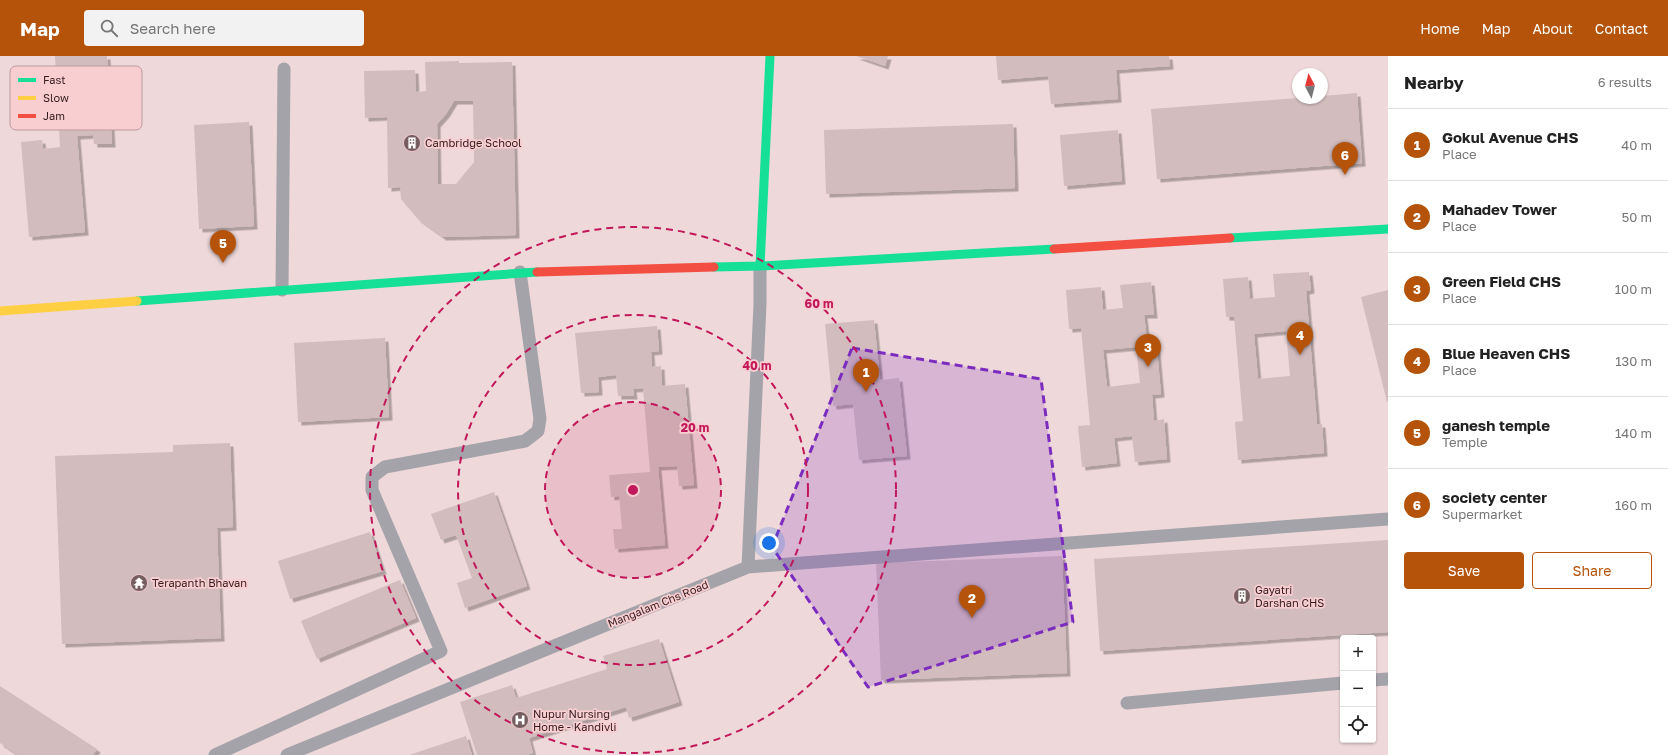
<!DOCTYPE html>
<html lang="en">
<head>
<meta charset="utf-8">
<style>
	:root { --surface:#fff; --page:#f2f2f2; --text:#222; --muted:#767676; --line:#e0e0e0; --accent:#b45309 }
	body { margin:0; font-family:"Golos Text",sans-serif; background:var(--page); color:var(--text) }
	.controls { position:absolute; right:12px; bottom:12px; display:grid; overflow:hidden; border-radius:4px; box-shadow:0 1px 3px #0004 }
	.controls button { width:36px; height:36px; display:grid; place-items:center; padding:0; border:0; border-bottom:1px solid var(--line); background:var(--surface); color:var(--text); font:20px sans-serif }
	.compass { position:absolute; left:1292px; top:12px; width:36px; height:36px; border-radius:50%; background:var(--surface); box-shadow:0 1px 3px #0004; rotate:353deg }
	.you { position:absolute; left:769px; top:487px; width:14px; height:14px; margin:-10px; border:3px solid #fff; border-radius:50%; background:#1a73e8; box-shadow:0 0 0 6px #1a73e833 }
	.badge { display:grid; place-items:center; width:26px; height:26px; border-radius:50%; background:var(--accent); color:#fff; font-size:13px; font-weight:700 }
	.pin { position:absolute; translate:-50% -33px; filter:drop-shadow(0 1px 2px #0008) }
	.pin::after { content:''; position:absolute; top:21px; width:14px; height:12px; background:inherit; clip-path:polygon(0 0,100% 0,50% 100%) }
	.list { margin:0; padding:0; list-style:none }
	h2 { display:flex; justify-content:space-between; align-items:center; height:52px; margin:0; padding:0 16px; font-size:17px }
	h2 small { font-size:13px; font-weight:400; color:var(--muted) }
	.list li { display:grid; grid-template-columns:26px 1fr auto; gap:12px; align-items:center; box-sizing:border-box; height:72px; padding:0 16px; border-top:1px solid var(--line) }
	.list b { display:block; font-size:15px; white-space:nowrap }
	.list p { margin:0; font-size:13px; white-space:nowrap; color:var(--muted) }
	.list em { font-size:13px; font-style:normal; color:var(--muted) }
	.actions { display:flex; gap:8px; padding:12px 16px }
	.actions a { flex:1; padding:9px 0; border:1px solid var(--accent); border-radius:4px; text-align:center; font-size:14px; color:var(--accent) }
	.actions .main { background:var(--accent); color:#fff }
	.icon { flex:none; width:22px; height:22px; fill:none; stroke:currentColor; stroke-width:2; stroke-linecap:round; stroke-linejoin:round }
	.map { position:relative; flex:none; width:1388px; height:699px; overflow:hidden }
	header { display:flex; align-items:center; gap:24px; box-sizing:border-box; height:56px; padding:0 20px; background:var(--accent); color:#fff }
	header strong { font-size:19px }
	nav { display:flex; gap:22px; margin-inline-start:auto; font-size:14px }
	.search { width:280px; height:36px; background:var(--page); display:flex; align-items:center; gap:10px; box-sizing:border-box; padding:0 14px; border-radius:4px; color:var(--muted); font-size:15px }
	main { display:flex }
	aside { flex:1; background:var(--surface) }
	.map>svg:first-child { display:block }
	.building { fill:#d2bcbe; fill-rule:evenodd; filter:url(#shadow) }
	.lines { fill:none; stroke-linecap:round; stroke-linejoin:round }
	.lane { stroke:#a4a3aa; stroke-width:13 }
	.fast { stroke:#16e098; stroke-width:9 }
	.slow { stroke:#ffcf43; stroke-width:9 }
	.jam { stroke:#f24e42; stroke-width:9 }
	.marked { fill:#7b2cbf; fill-opacity:0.2; stroke:#7b2cbf; stroke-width:3; stroke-dasharray:8 5; stroke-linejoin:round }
	.ring { fill:none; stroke:#c2185b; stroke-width:2; stroke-dasharray:7 5 }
	.labels { text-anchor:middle; stroke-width:3.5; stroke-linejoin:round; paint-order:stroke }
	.poi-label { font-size:11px; fill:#351c1f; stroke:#f8ced1; text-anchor:start }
	.street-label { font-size:11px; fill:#351c1f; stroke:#f8ced1 }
	.key { fill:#f8ced1; stroke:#be999c; stroke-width:1 }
	.key-label { font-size:11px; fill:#351c1f }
	.centre { fill:#c2185b; stroke:#f8ced1; stroke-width:2 }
	.ring-label { font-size:12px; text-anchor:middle; font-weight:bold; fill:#c2185b; stroke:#f8ced1; stroke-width:3.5; stroke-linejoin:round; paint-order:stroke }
</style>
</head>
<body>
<header>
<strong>Map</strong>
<div class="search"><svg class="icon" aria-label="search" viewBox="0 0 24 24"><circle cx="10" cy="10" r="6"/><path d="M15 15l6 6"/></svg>Search here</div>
<nav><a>Home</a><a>Map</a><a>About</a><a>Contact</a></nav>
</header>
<main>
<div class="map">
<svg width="1388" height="699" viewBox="0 0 1388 699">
	<defs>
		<filter id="shadow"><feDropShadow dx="3.5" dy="3.5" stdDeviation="0" flood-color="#0004"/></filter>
	</defs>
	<rect width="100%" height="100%" fill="#eed8d9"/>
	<path class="building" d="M 55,0 L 107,0 L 112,88 L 94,88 L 93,79 L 77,80 L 85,176 L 29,181 L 21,86 L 42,84 L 43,93 L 60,91 Z
		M 856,0 L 888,0 L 885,10 Z
		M 996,0 L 1169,0 L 1170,10 L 1116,14 L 1118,43 L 1051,48 L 1048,20 L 998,24 Z
		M 459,5 L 459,7 L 512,6 L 516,179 L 443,181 L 418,163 L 401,143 L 400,131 L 388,132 L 387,61 L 365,62 L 364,15 L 415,14 L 416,36 L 426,35 L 425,6 ZM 454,45 L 473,45 L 474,106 L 456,128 L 438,128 L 437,68 L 446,58 Z
		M 1357,37 L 1362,107 L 1157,123 L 1151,53 L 1298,42 L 1322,42 L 1322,40 Z
		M 249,66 L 254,170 L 199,173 L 194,69 Z
		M 1013,68 L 1015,132 L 826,138 L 824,74 Z
		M 1118,74 L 1122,125 L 1064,130 L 1060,79 Z
		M 1309,216 L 1311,234 L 1306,235 L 1317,368 L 1322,368 L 1324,397 L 1238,404 L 1235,366 L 1243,365 L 1234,261 L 1226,261 L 1223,223 L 1248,221 L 1250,243 L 1275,241 L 1273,218 ZM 1286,275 L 1290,320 L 1258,323 L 1254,278 Z
		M 1151,226 L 1154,259 L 1144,259 L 1147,284 L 1156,283 L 1161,338 L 1152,339 L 1154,365 L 1164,363 L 1167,403 L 1135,406 L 1132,380 L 1114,382 L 1117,407 L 1082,411 L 1078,370 L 1090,369 L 1081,272 L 1069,273 L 1066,234 L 1101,231 L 1103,254 L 1123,252 L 1120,229 ZM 1136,291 L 1140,327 L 1107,331 L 1103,294 Z
		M 1388,234 L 1388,345 L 1387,346 L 1361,241 Z
		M 874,264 L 880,324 L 899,322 L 907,400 L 859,404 L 853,348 L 833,350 L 825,268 Z
		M 657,270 L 659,295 L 651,296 L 652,311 L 661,310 L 662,330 L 685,328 L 694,429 L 679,430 L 677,410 L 658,411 L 665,489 L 615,493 L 613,473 L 622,473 L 619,440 L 611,441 L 609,419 L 650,416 L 643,332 L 633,333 L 634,340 L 618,340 L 616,319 L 598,321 L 599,336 L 581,337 L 575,277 Z
		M 385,282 L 389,361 L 298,366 L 294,287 Z
		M 230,387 L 233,471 L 217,472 L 221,582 L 62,588 L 55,400 L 173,396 L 173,389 Z
		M 494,436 L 527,530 L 465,552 L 457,527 L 472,522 L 456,479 L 441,484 L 431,458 Z
		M 370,476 L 383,515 L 290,543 L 278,505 Z
		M 1388,484 L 1388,576 L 1100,595 L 1094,503 Z
		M 1062,500 L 1067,617 L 881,624 L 876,507 Z
		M 400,524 L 416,562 L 317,603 L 301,565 Z
		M 659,583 L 679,646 L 629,662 L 626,651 L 529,682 L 533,697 L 526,699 L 477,699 L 460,646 L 512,629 L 516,642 L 607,613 L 603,600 Z
		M 0,630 L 97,693 L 93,699 L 18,699 L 0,687 Z
		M 466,680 L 472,699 L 409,699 Z"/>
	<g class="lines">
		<path class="lane" d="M 282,234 L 284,13
			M 748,511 L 760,248 L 760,210
			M 1373,624 L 1388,623
			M 1127,647 L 1343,627
			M 215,699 L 441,595 L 372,434 L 372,421 L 385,411 L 525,385 L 538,375 L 540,363 L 520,216
			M 287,699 L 748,511 L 1388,463"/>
		<path class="fast" d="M 1230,182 L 1388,173
			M 760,210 L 770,0
			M 714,211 L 760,210 L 1054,193
			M 137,245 L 537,216"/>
		<path class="slow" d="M 0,255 L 137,245"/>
		<path class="jam" d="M 1054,193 L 1230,182
			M 537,216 L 714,211"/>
	</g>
	<path class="marked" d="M 852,292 L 1041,323 L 1073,566 L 868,631 L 772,491 Z"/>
	<circle cx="633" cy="434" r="88" fill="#c2185b" fill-opacity=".12"/>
	<g class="ring">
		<circle cx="633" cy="434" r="88"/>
		<circle cx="633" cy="434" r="175"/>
		<circle cx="633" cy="434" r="263"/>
	</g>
	<defs>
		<g id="building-disc" transform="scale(0.9)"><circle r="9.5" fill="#765e60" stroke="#f8ced1"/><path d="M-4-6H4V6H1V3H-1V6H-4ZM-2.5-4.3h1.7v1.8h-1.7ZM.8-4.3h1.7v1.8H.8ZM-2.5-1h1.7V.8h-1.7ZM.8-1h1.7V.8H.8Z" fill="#fff"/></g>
		<g id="temple-disc" transform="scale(0.9)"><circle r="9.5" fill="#765e60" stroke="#f8ced1"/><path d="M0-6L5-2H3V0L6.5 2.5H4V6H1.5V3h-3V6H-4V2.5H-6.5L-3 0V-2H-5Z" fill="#fff"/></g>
		<g id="hospital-disc" transform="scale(0.9)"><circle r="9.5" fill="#765e60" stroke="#f8ced1"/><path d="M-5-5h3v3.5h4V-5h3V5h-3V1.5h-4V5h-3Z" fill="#fff"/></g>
	</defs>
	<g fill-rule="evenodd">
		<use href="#building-disc" x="412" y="87"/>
		<use href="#temple-disc" x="139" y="527"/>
		<use href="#building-disc" x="1242" y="540"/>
		<use href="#hospital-disc" x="520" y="664"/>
	</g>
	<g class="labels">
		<g class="poi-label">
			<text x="425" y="91">Cambridge School</text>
			<text x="152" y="531">Terapanth Bhavan</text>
			<text x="1255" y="538">Gayatri<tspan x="1255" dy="13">Darshan CHS</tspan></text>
			<text x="533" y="662">Nupur Nursing<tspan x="533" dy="13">Home - Kandivli</tspan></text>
		</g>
		<g class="street-label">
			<text transform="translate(658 548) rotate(-22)" y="4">Mangalam Chs Road</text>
		</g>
	</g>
	<rect x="10" y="10" width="132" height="64" rx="6" class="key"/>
	<rect x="18" y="22" width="18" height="4" fill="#16e098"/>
	<rect x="18" y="40" width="18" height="4" fill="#ffcf43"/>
	<rect x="18" y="58" width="18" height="4" fill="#f24e42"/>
	<g class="key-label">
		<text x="43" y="28">Fast</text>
		<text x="43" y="46">Slow</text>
		<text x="43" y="64">Jam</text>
	</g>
	<circle cx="633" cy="434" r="6" class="centre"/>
	<g class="ring-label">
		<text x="819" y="252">60 m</text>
		<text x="757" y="314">40 m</text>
		<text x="695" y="376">20 m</text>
	</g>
</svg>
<div class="controls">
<button>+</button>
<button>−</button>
<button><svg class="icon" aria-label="locate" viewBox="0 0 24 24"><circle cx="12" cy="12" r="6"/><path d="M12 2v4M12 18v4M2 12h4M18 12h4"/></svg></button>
</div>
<svg class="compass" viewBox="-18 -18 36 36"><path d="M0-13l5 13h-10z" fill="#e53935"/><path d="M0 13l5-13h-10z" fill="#767676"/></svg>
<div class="you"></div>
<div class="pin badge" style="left:866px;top:336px">1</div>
<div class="pin badge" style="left:972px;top:562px">2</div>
<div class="pin badge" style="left:1148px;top:311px">3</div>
<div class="pin badge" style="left:1300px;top:299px">4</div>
<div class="pin badge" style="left:223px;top:207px">5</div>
<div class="pin badge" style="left:1345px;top:119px">6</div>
</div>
<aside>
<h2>Nearby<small>6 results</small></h2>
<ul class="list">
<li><span class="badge">1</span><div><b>Gokul Avenue CHS</b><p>Place</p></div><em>40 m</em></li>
<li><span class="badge">2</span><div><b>Mahadev Tower</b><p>Place</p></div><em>50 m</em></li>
<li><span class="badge">3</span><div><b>Green Field CHS</b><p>Place</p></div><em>100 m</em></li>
<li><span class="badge">4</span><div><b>Blue Heaven CHS</b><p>Place</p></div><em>130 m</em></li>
<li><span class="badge">5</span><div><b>ganesh temple</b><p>Temple</p></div><em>140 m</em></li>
<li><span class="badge">6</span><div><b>society center</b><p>Supermarket</p></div><em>160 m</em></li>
</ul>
<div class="actions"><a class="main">Save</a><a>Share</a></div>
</aside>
</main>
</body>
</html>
